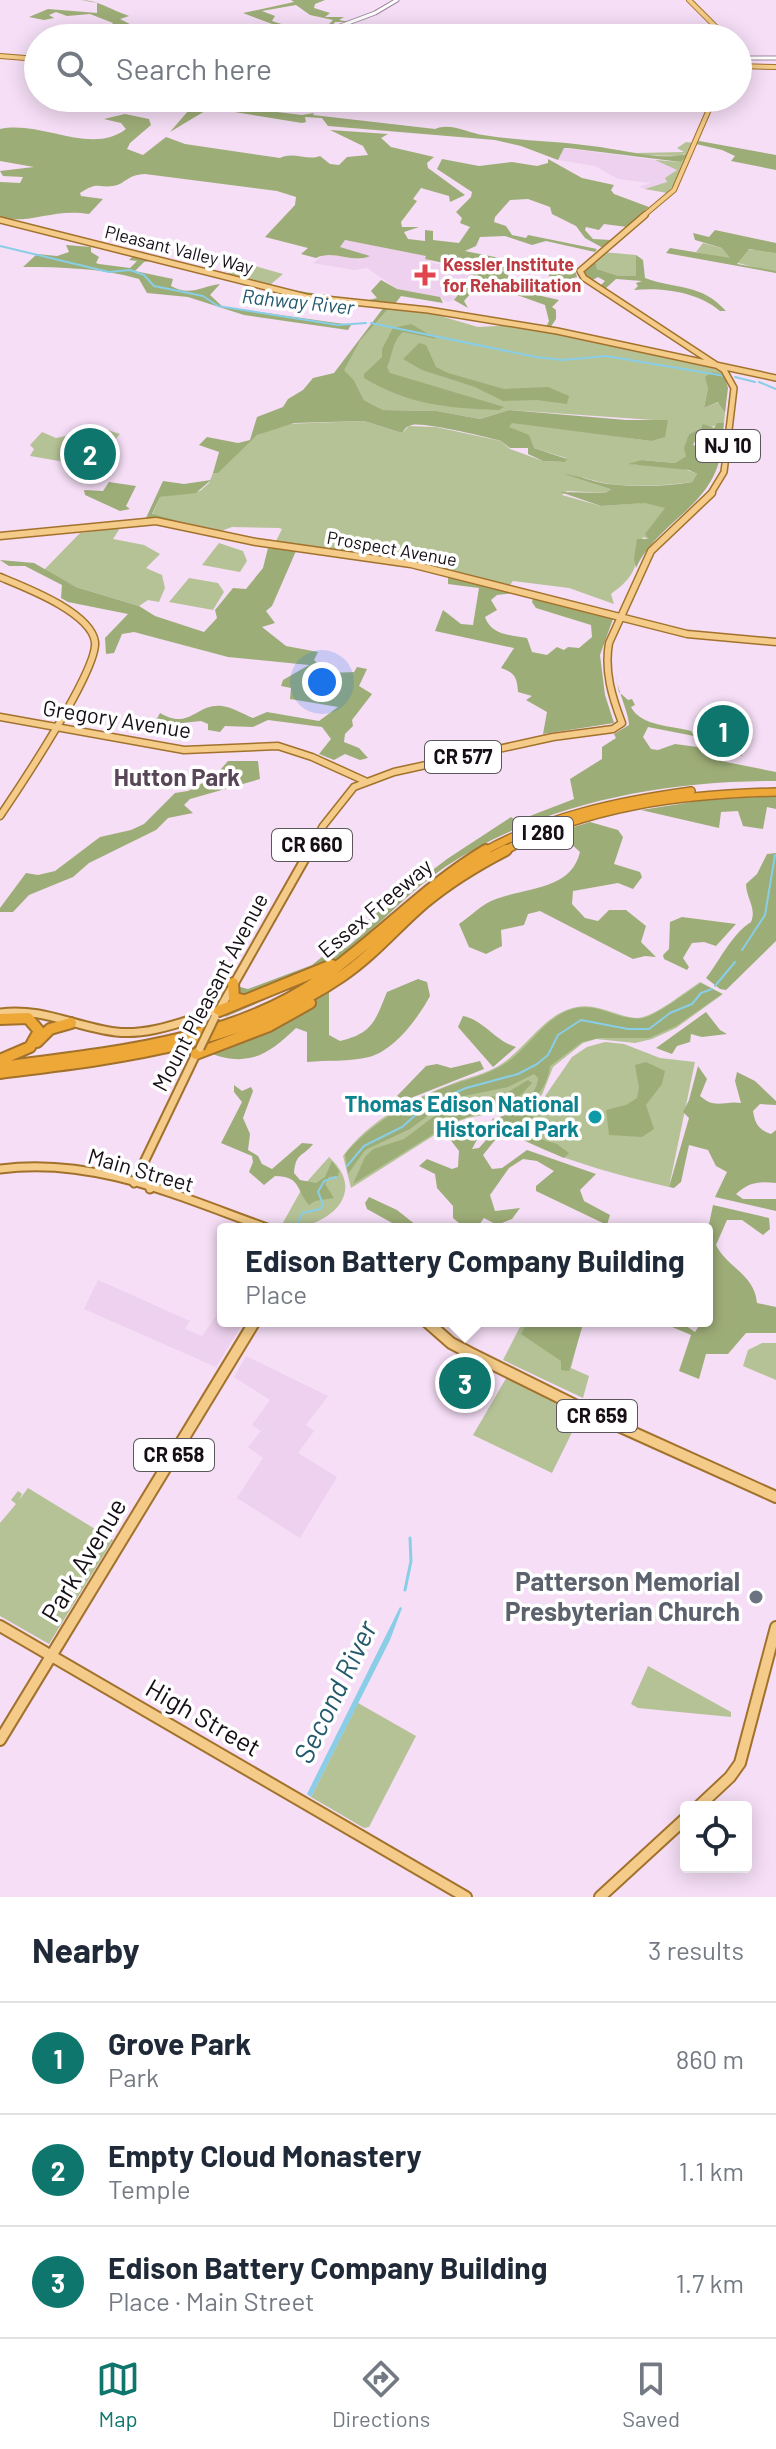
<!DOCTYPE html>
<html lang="en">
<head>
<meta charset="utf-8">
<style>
	:root { --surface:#fff; --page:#f2f2f3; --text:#1f2937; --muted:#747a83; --line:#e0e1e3; --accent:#0f766e }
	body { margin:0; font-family:Barlow,sans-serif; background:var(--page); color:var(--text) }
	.controls { position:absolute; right:24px; bottom:24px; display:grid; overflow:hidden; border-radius:8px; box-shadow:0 4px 20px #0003 }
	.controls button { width:72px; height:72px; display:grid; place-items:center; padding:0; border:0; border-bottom:2px solid var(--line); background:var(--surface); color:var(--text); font:40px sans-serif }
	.you { position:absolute; left:322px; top:682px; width:28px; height:28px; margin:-20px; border:6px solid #fff; border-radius:50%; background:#1a73e8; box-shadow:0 0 0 12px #1a73e833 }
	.badge { display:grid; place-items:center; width:52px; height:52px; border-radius:50%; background:var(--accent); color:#fff; font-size:26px; font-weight:700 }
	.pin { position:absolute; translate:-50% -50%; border:4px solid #fff; box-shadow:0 2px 8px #0006 }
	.popup { position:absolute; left:217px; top:1223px; width:496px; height:104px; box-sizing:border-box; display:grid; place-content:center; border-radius:8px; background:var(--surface); filter:drop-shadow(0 2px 6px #0005); font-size:26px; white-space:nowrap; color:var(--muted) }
	.popup b { font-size:30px; color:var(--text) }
	.popup::after { content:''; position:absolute; left:50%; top:100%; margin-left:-16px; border:16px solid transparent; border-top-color:var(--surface) }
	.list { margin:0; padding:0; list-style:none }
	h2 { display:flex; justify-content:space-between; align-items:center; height:104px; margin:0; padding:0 32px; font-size:34px }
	h2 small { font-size:26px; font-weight:400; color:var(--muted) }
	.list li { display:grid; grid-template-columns:52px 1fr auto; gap:24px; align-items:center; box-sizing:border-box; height:112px; padding:0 32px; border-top:2px solid var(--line) }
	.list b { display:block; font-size:30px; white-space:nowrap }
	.list p { margin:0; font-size:26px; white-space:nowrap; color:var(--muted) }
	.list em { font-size:26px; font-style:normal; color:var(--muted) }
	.icon { flex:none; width:44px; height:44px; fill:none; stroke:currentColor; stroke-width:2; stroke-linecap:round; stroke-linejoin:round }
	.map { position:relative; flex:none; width:776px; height:1897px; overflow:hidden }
	.search { position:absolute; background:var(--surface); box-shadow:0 4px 20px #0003; left:24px; right:24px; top:24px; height:88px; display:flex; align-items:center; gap:20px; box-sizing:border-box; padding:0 28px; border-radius:44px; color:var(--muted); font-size:30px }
	.sheet { height:440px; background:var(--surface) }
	nav { display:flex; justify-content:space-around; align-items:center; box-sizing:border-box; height:112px; border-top:2px solid var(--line); background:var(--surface); font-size:22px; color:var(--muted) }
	nav a { display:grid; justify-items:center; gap:4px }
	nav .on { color:var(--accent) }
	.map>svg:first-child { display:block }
	.built { fill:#edd1ee }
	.green { fill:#b5c296 }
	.forest { fill:#9dad77 }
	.water { fill:#89cde7 }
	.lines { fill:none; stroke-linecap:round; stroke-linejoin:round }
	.stream-far1 { stroke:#89cde7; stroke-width:2 }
	.stream { stroke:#89cde7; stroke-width:3 }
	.minor-casing { stroke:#9d889d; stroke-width:5 }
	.major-far4-casing { stroke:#a2722c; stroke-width:6 }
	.major-far3-casing { stroke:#a2722c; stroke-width:8 }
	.major-far2-casing { stroke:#a2722c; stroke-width:9 }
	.major-far1-casing { stroke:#a2722c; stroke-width:11 }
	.major-casing { stroke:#a2722c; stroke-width:14 }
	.highway-far1-casing { stroke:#a2722c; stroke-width:10 }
	.highway-casing { stroke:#a2722c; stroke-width:14 }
	.minor { stroke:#fff; stroke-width:3 }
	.major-far4 { stroke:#f4cb88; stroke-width:4 }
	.major-far3 { stroke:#f4cb88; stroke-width:5 }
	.major-far2 { stroke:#f4cb88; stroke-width:6 }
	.major-far1 { stroke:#f4cb88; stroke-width:7 }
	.major { stroke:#f4cb88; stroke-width:10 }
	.highway-far1 { stroke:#eda838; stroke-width:7 }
	.highway { stroke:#eda838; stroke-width:10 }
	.major-bridge-casing { stroke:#a2722c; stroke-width:11; stroke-linecap:butt }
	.major-bridge { stroke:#f4cb88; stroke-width:7 }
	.health-dot { fill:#e0444e; stroke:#fff; stroke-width:3 }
	.culture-dot { fill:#0f9aa8; stroke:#fff; stroke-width:3 }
	.worship-dot { fill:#6b7280; stroke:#fff; stroke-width:3 }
	.labels { text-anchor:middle; stroke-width:7; stroke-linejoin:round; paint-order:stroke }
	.far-street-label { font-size:18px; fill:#160f16; stroke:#fff }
	.far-health-label { font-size:18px; font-weight:bold; fill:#be3a42; stroke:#fff; text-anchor:start }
	.far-water-label { font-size:20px; font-style:italic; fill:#23596c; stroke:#fff }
	.shield { fill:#fff; stroke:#5c575c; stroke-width:2 }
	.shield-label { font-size:20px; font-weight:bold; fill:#160f16 }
	.street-label { font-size:22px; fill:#160f16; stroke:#fff }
	.culture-label { font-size:22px; font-weight:bold; fill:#0d838f; stroke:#fff; text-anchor:end }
	.neighbourhood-label { font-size:24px; font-weight:bold; fill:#584659; stroke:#fff }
	.near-street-label { font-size:26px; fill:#160f16; stroke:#fff }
	.near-worship-label { font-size:26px; font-weight:bold; fill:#5b616d; stroke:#fff; text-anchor:end }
	.near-water-label { font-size:28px; font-style:italic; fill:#23596c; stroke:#fff }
</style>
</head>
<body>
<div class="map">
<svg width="776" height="1897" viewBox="0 0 776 1897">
	<rect width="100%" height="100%" fill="#f5def6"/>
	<path class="built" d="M 564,148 L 663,161 L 677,170 L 663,185 L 645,189 L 639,187 L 651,183 L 618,179 L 595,166 L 558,160 Z
		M 345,240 L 427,256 L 432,263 L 477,270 L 454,300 L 447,302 L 439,297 L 397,289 L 367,268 L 354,270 L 313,263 L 326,253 L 359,260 L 370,256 L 339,247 Z
		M 98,1280 L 190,1321 L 185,1329 L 202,1336 L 216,1316 L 241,1326 L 216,1367 L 84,1309 Z
		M 246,1356 L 328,1396 L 306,1425 L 314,1431 L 298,1453 L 337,1477 L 300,1538 L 237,1498 L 263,1458 L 248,1447 L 261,1431 L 252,1425 L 270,1400 L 234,1377 Z"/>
	<path class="green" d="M 686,142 L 694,143 L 677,181 L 667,193 L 645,189 L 667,182 L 665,178 L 677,170 L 655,160 L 681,162 L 685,153 L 681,156 L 635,155 L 593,146 L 636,153 L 684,152 L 677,148 Z
		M 703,243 L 722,248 L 776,251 L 776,273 L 696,252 Z
		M 603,252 L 636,255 L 637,276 L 619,276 L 597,269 L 595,260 Z
		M 241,262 L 283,274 L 270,285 L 227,275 Z
		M 389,308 L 427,312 L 478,327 L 514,325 L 675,356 L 717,369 L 724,374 L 708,388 L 704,408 L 719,402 L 725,413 L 724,423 L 689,434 L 686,456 L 675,463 L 642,460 L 633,465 C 655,465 677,464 697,474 L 692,482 C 666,486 637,487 610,484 C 595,482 583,476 568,475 L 612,488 L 605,493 L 567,491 L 562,495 L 601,506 L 654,502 L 668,507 L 648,536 L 650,540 L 643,537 C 634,569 637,575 611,594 L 614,604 L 569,588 L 513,581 L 510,585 L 403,560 L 279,545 L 276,541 L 282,529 L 279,528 L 232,527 L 221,531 L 152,515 L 160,497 L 200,491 L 209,483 L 213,473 L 257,435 L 284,424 L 364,421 L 402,433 L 409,426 L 436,427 L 501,441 L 510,449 L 543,461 L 565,462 L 566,458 L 534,448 L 508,426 L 512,423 L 526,423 L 650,441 L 668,421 L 509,410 L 480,419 L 437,411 L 383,410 L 364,400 L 354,380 L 343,370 L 360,341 Z
		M 98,427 L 120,434 L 108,448 C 92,444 76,447 65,462 L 30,456 L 34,449 L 30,445 L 42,432 L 56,438 L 75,434 L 72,437 L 75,441 L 84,441 Z
		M 120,528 L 113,539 L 144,545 L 160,554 L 146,568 L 162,575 L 165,588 L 159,602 L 148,600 L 139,606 L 76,587 L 44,570 L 80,533 Z
		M 219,543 L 243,551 L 247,561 L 240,572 L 202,565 Z
		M 189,578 L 218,583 L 224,592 L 213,610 L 169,602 Z
		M 700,982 L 723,994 L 676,1028 L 652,1039 L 635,1043 L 596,1039 L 583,1043 L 553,1067 L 542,1095 L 519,1109 L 467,1118 L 452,1124 L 351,1188 L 343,1156 C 370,1119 412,1099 454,1083 C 469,1077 486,1074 500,1065 C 527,1048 544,1013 577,1007 C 599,1003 616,1017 637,1018 C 653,1018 686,991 700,982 Z
		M 605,1042 L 624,1044 L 660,1058 L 695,1062 L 669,1187 C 615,1174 536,1155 492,1120 L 518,1114 L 541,1102 L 572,1057 L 587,1047 Z
		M 329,1157 C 372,1196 321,1232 280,1228 L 304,1185 Z
		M 523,1321 L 563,1321 L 581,1329 L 571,1368 L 589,1376 L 583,1398 L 503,1360 Z
		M 762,1343 L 776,1343 L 776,1380 L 743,1366 L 748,1350 Z
		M 508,1375 L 582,1412 L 552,1473 L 473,1435 Z
		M 28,1488 L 113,1540 L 49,1644 L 0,1616 L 0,1523 L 16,1504 L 11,1500 L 18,1491 L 22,1494 L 19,1500 Z
		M 648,1666 L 731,1712 L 731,1717 L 638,1708 L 631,1704 Z
		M 358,1703 L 416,1736 L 369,1827 L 364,1828 L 311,1797 Z"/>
	<path class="forest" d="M 81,0 C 98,0 111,10 129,16 L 120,19 L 157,38 L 119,34 L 123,31 L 110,26 L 113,23 L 90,14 L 67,16 L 56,12 L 49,15 L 54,18 L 44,20 L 29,17 L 48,9 L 97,13 L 97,3 Z
		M 291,0 L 325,0 L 315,4 L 314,8 L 330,13 L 325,17 L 344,17 L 339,20 L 349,22 L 335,22 L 333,25 L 337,27 L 327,26 L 333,20 L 310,15 L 296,5 L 262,11 L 275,16 L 272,21 L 306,32 L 299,34 L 243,13 L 294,2 Z
		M 156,98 L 210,98 L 203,103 L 302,115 L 314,113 L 313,115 L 435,129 C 450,122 468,133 483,135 C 520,141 555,141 592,146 C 623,150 658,161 688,154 L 681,162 L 568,148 L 564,148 L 558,160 L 521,146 L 495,140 L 328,126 L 322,118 L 305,117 L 306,122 L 302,123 L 210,108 L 170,132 L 195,103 Z
		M 125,114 L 149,119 L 151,125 L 130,143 L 127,149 L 143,155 L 166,137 L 185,144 L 280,158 C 294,151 306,161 320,156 L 330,164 L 339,165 L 347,157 L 368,155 L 363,146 L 330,130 L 388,134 L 381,138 L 391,147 L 434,157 L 427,163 L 428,168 L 465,195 L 450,202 L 449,196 L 421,188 L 413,199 L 417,201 L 401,222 L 402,227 L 419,227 L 404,232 L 408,239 L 425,241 L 425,230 L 433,231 L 433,240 L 459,243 L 470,227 L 460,223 L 462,218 L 456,212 L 471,197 L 472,192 L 437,169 L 442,159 L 479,166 L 512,162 L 537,166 L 548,163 L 548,159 L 582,178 L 614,185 L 611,190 L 614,194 L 649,207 L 627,227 L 604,224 L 599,230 L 586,227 L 585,230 L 593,239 L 611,240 L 603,248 L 585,238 L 576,226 L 552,214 L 550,207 L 528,199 L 510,200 L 495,217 L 494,222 L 506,226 L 512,235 L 526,238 L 528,235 L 597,249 L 595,252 L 546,241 L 532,245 L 505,236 L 480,237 L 476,246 L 465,251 L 559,270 L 575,270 L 577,277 L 555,283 L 549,276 L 550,272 L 526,264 L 512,263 L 506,267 L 508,276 L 516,279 L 516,288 L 536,290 L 537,295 L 559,300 L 552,307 L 556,310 L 556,319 L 550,328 L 546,327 L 549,321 L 545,305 L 506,291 L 495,283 L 478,285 L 464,301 L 468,308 L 454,300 L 477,270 L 425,259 L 426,256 L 345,240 L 340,247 L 370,256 C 352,264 334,249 316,258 L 301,254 L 308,248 L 265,237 L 295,205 L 296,197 L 277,191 L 145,174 C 126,175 126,184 113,186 C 95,188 99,181 80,193 L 81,196 L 103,199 L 89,214 C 53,208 33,224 0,218 L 0,182 L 20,183 L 23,177 L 3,176 L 0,171 L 34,167 L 0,161 L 0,129 C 41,120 91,156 126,129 L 121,123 L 104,119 Z
		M 699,141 L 776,155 L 776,170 L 731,161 L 735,156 L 722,150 L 696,144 Z
		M 715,230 L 776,243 L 776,253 L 749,249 L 737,264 L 776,271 L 776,273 L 666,253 L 670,248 L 730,258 L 722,248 L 695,240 L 693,233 L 709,237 Z
		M 66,245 L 91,247 L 91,252 L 99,257 L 96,263 L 99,264 L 130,268 L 137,261 L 129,260 L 134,255 L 156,260 L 144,262 L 135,271 L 173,279 L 171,286 C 191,297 201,286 220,284 L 210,295 L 223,307 L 351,325 L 348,330 L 244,315 L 188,297 L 147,293 L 139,279 C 101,268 61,267 23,267 L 37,254 L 57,256 L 69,252 Z
		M 636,255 L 643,260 L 645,278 C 677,290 701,283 726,311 L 720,311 C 698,292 662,287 634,290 L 638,286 L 636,283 L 642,281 L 616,279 L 605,289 L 600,286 L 605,281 L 598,277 L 591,281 L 583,273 L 595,259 L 597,269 L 619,276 L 636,276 Z
		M 381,280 L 397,289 L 440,297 L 443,303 L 401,296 L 394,305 L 308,295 L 272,287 L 365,301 L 377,298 L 371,291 Z
		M 384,307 L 389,308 L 360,341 L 344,370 L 354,380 L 364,400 L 383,410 L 437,411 L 480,419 L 509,410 L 626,420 L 668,420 L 665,437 L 651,441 L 512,423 L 509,427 L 529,435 L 534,448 L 567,459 L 565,462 L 543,461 L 528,454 L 528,448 L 510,448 L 501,441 C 486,437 424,422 412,425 C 405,427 406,428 402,433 L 364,421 L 294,423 L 257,435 L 218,473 L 213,473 L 219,452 L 199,445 L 207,437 L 238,443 L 250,440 L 257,417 L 283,407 L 288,399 L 303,390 L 313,378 L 334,373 Z
		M 411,324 L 437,339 L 403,332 C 392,341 393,355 387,367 L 390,373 L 504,407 L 499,410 C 447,408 409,405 364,378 L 364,374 L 382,357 L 382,349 L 393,328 Z
		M 419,343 L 426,345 L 436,367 L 448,373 L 504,389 L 548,387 L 569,396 L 567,404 L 537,400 L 503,401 L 475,387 L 422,370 L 403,359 Z
		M 712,372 L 724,374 L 728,388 L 725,413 L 718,402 L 704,408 L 708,388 L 705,377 Z
		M 717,423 L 724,423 L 722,442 L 697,437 L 693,445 L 721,451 C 714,506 658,521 636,568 L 634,559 L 637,539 L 649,539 L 645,534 L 665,508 L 645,503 L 601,506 L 560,492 L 605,493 L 611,489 L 564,474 C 580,475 592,482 608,484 C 635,487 665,487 692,482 L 697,474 L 689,470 L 628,464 L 642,460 L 675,463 L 686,456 L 684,448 L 689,434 L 701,429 L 703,424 L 714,428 Z
		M 211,480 L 196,493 L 160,497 L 152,514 L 209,529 L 146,518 L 163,481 L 184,484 Z
		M 109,482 L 136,486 L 126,506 L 130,509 L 120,511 L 85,495 L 84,490 L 103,491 Z
		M 268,548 L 296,551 L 272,606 L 266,611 L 275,623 L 262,627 L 286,646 L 318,652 L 314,660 C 327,674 336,673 354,672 L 357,667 L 367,669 L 359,686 L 372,694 L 352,720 L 353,726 L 345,734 L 344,742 L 359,748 L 368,758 L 360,760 L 345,754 L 334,760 L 319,754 L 331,739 L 322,727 L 268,720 L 253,727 L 225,726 L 220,732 L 208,730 L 208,724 L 201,721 L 153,726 L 160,713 C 190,731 196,703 222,706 C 232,707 243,714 253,718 L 267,712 L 319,721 L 338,707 L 290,699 L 291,688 L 281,686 L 283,680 L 309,665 L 228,657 L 134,632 L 122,634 L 114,653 L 106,654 L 105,638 L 128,614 L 68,602 L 61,598 L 62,585 L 25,566 L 9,566 L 0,560 L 34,563 L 76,587 L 139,606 L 155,616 L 204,632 L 217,618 L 215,610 L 233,588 L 246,589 L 263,568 Z
		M 448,576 L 515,593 L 497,595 L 491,600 L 497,610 L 485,617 C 491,635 510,635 527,638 L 532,652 L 547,655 L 557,647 L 564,650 L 568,647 L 579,648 L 592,637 L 591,625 L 536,608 L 532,602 L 533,598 L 613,619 L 600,655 L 605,695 L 614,723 L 543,734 L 547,712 L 526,700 L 532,696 L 518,692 C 517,677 515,673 501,668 L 514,648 L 435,631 L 443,610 L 461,624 L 473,625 L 479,588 L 448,584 Z
		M 616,676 L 619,692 L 628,700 L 632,699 L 635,705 L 631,707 C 640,726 673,726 691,731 L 694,736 L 648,727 L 643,737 L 651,749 L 658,750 L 675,744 L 705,748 L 717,738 L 739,747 L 742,756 L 717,756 L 721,761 L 776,772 L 776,781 C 661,781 542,803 445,867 C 409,891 381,924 348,950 C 311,980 268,999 225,1017 L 240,987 L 248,989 L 312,965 L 332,949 L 346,948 L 365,932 L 369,919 L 447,859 L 511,817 L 517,821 L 574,799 L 570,779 L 602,759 L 602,747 L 616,738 L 614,734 L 629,725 C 629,714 618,691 616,676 Z
		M 228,761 L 258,761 L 260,779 L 190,799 L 184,805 L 193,813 L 168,818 L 156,830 L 89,863 L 73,877 L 29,895 L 13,912 L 0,912 L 0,908 L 26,873 L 38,875 L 55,871 L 100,837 L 131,830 L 144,824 L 175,793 L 188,791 L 214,777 Z
		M 776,796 L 776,809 L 767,807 L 763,829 L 743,826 L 738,811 L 721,812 L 719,828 L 641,810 L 705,800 Z
		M 590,822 L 618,830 L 623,837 L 614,864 L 640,872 L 642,877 L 633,889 L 618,883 L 573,891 L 572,904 L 585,918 L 598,921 L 609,910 L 626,910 L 646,926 L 641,942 L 656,957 L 645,956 L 633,959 L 540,911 L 528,914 L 524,925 L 501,930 L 502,946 L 486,954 L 469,947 L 459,924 C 471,916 483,903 496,899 C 528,887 571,890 580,852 L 558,832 Z
		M 776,853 L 776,941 L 726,990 L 720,989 L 706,978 C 721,959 731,935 751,922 C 757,908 746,898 746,884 L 757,874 L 767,854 Z
		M 682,917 L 736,924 L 716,946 L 704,942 L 692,943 L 683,958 L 689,967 L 687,970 L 664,959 L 663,955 L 669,949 L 670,922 Z
		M 418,979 L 427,982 L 430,996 C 418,1018 395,1050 369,1057 C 350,1062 326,1060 307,1062 L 307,1032 L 296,1028 C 267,1056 247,1068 207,1052 L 329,991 L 329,1035 L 340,1041 C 373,1033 375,1021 387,992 Z
		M 701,983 L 722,994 L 676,1026 L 649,1038 L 599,1038 L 582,1042 L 550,1066 C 547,1093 525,1114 498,1112 C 514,1105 537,1099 538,1078 L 534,1074 L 508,1087 L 450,1099 L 410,1129 L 365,1150 L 348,1174 L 345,1154 C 371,1124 405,1104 441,1089 C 465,1079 488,1076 509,1061 C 533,1043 546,1015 576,1008 C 600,1003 621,1022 643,1018 C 656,1016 687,992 701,983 Z
		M 706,1012 L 720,1030 L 727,1034 L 702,1037 L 691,1034 L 690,1042 L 677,1046 L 672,1054 L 656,1048 Z
		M 463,1016 C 484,1020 495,1041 516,1047 L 493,1067 L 458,1027 Z
		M 480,1061 L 484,1069 L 411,1098 L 402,1099 L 397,1096 L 426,1066 L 437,1064 L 451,1068 Z
		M 646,1062 L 665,1071 L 662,1084 L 646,1105 L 654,1129 L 642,1137 L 609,1135 L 606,1110 L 626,1105 L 637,1098 L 639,1088 L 635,1065 Z
		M 698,1066 L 707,1079 L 700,1096 C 716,1110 724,1100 741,1103 L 735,1081 L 737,1072 L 755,1081 L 776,1101 L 776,1105 L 760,1104 L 753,1111 C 755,1124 759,1130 771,1134 L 776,1130 L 776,1183 C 759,1181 749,1182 736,1194 L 743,1199 L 776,1199 L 776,1211 L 715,1197 L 727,1172 L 716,1166 L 708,1150 L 689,1145 L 681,1182 L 674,1188 L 669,1187 L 689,1118 L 683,1112 L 689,1100 Z
		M 528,1080 L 532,1083 L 516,1100 L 451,1123 L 353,1184 L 365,1157 L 373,1149 L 404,1139 L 452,1103 L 503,1095 Z
		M 234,1085 L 242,1091 L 251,1087 L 253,1091 L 243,1118 L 250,1134 L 248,1150 L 258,1156 L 262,1164 L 272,1169 L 302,1143 L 313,1144 C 302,1158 296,1152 294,1173 L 300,1180 L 316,1183 L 325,1177 L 332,1161 L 339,1171 L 338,1176 L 329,1177 L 325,1184 L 334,1198 L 315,1201 L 309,1205 C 296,1190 301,1176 275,1176 L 264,1185 L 249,1172 L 253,1162 L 252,1156 L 221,1143 L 242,1102 L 234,1092 Z
		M 532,1108 L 535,1115 L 527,1123 L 523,1134 L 557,1144 L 569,1153 L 564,1158 L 503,1131 L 492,1119 Z
		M 474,1126 L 481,1132 L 472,1149 L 479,1148 L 488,1138 L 500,1134 L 483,1155 L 492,1169 L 502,1168 L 527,1150 L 596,1174 L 580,1190 L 584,1201 L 610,1215 L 607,1225 L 536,1191 L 536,1186 L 554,1171 L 537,1161 L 523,1159 L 509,1168 L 490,1195 L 495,1211 L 520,1208 L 512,1219 L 497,1225 L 484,1218 L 476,1229 L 466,1229 L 453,1218 L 453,1206 L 437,1188 L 435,1174 L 419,1166 L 427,1159 L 452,1169 L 458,1167 L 459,1151 L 449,1138 L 456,1131 Z
		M 369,1197 L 397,1210 L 421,1229 L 403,1229 L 367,1209 L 365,1203 Z
		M 713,1205 L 769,1218 L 770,1229 L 763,1235 L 742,1220 L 727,1220 L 716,1245 C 727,1268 754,1273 757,1303 L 776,1307 L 776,1333 L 746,1333 L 728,1354 L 706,1354 L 699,1379 L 679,1371 L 691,1335 L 658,1321 L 679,1321 L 695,1332 L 702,1321 L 707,1321 L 707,1234 Z
		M 528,1321 L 584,1321 L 569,1371 L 561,1370 L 561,1361 L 521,1334 Z"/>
	<path class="water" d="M 400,1607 L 402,1608 L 390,1640 L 311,1797 L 307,1794 Z"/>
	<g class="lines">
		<path class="stream-far1" d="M 0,246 L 109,272 L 130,270 L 144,275 L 154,286 L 203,296 L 218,306 L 338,325 L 366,323
			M 371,323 L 536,357 L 563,360 L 606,356 L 725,376
			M 735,377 L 755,382
			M 759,382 L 776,389
			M 742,950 L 765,915 L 775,855
			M 715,986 L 735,962
			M 347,1166 L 364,1146 L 402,1127 L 427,1105 L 466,1088 L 518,1074 L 537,1064 L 548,1055 L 558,1035 L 581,1020 L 628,1029 L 649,1029 L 670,1013 L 692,1004 L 701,993 L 712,989
			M 298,1223 L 302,1213 L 320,1209 L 323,1204 L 318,1192 L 324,1181 L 336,1177"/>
		<path class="stream" d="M 405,1590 L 411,1561 L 410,1538"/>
		<g class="minor-casing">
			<path id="minor" d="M 308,38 L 375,13 L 397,0
				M 738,58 L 776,58"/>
		</g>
		<g class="major-far4-casing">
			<path id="major-far4" d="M 689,0 L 717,28 L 719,38
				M 0,56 L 38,59
				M 738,66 L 776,67
				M 642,217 L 674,190 L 714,98"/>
		</g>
		<g class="major-far3-casing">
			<path id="major-far3" d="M 645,215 L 580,271 L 584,278 L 724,370 L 734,388 L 724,472 L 710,495
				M 0,220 L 306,297 L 428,310 L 557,331 L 776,378"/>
		</g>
		<g class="major-far2-casing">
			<path id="major-far2" d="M 0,536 L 156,521 L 256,542 L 411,564 L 687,634 L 776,642
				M 0,577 C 24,587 91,612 95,642 C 98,670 19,788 0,816
				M 0,717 L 184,750 L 278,746 L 312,757 L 365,781
				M 309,852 L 323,826 L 354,787 L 394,772 L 553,737 L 613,729 L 622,723 C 612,697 604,671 609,643 L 651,551 L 712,493"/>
		</g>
		<g class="major-far1-casing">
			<path id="major-far1" d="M 218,1012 L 310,850
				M 0,1013 C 42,1007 75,1027 116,1032 C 151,1036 186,1020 219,1011
				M 143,1164 L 150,1189
				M 0,1169 C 95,1156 182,1198 270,1229
				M 134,1183 L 197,1052"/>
		</g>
		<g class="major-casing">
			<path id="major" d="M 426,1321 L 451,1343 L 470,1353 L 601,1418 L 776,1497
				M 0,1626 L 466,1897
				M 0,1740 L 255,1321
				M 698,1807 L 730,1777 L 740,1763 L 776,1627
				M 600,1897 L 686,1818"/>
		</g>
		<g class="highway-far1-casing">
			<path id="highway-far1" d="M 483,852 C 547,816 619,801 691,791
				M 502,852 C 585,806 683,794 776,792"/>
		</g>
		<g class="highway-casing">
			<path id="highway" d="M 233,983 L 234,998 L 243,1000
				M 219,1011 L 332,965
				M 0,1019 L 28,1018 L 39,1031 L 30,1047 L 0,1060
				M 37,1042 L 50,1029 L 71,1023
				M 196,1054 L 269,1026 L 310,1003
				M 0,1067 C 107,1053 228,1043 319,980 C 378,939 425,886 486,850
				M 0,1073 C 118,1058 241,1045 342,976 C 373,955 396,927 424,903 C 449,882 477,865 506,850"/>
		</g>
		<use href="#minor" class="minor"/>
		<use href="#major-far4" class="major-far4"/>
		<use href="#major-far3" class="major-far3"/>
		<use href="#major-far2" class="major-far2"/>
		<use href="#major-far1" class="major-far1"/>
		<use href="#major" class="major"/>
		<use href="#highway-far1" class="highway-far1"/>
		<use href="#highway" class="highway"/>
		<g class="major-bridge-casing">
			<path id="major-bridge" d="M 200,1048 L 215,1017"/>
		</g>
		<use href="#major-bridge" class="major-bridge"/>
	</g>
	<path class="health-dot" d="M421 263h8v8h8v8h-8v8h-8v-8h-8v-8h8z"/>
	<circle class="culture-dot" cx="595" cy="1117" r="8"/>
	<circle class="worship-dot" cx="756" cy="1597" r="8"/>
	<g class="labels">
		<g class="far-street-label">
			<text transform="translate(179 250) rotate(14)" y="6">Pleasant Valley Way</text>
			<text transform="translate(392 549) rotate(10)" y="6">Prospect Avenue</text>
		</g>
		<g class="far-health-label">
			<text x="443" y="271">Kessler Institute<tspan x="443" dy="21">for Rehabilitation</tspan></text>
		</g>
		<g class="far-water-label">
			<text transform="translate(298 302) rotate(6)" y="7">Rahway River</text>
		</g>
		<g class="shield">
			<rect x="696" y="430" width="64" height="32" rx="6"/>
			<rect x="425" y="741" width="76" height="32" rx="6"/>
			<rect x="513" y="817" width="60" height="32" rx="6"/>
			<rect x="272" y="829" width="80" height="32" rx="6"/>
			<rect x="557" y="1400" width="80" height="32" rx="6"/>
			<rect x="134" y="1439" width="80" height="32" rx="6"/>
		</g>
		<g class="shield-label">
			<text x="728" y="453">NJ 10</text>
			<text x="463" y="764">CR 577</text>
			<text x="543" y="840">I 280</text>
			<text x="312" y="852">CR 660</text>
			<text x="597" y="1423">CR 659</text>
			<text x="174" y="1462">CR 658</text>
		</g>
		<g class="street-label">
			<text transform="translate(117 719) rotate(9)" y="8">Gregory Avenue</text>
			<text transform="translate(375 908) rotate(-40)" y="8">Essex Freeway</text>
			<text transform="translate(210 992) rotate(-62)" y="8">Mount Pleasant Avenue</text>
			<text transform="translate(141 1170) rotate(16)" y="8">Main Street</text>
		</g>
		<g class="culture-label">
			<text x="579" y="1112">Thomas Edison National<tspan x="579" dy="25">Historical Park</tspan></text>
		</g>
		<g class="neighbourhood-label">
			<text x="177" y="786">Hutton Park</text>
		</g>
		<g class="near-street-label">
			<text transform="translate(84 1560) rotate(-59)" y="9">Park Avenue</text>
			<text transform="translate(203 1718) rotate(30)" y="9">High Street</text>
		</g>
		<g class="near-worship-label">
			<text x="740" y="1591">Patterson Memorial<tspan x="740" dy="30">Presbyterian Church</tspan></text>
		</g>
		<g class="near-water-label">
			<text transform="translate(335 1692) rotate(-64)" y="10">Second River</text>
		</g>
	</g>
</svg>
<div class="controls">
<button><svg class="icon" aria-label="locate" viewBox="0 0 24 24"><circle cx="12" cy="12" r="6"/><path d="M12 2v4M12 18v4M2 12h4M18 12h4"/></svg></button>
</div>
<div class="you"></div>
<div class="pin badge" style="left:723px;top:731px">1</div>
<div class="pin badge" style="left:90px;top:454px">2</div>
<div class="pin badge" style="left:465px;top:1383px">3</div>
<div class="popup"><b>Edison Battery Company Building</b>Place</div>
<div class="search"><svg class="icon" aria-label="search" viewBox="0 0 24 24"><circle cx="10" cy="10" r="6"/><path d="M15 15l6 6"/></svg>Search here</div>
</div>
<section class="sheet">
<h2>Nearby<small>3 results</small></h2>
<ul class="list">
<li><span class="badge">1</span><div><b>Grove Park</b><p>Park</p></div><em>860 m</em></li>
<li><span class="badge">2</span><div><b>Empty Cloud Monastery</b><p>Temple</p></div><em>1.1 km</em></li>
<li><span class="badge">3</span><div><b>Edison Battery Company Building</b><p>Place · Main Street</p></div><em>1.7 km</em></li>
</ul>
</section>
<nav>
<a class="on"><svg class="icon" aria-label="map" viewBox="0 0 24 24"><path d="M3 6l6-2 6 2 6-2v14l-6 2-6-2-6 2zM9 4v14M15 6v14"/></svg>Map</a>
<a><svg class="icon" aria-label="directions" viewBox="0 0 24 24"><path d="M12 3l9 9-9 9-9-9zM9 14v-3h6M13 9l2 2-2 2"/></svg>Directions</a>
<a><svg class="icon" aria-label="saved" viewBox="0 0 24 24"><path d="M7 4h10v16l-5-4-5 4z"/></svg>Saved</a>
</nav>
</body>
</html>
